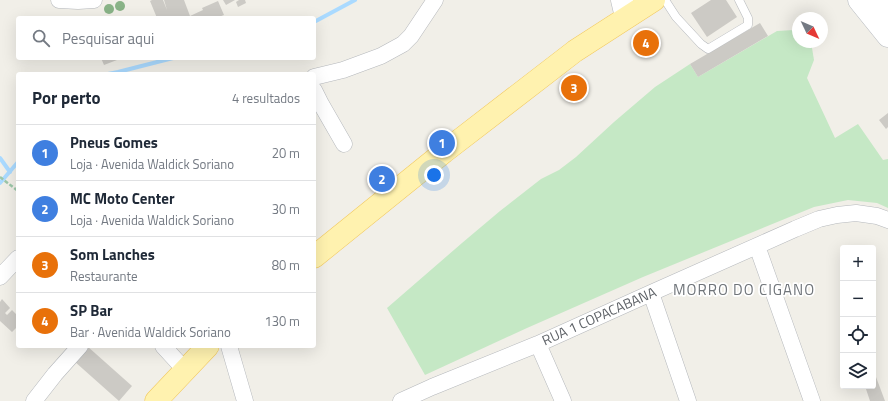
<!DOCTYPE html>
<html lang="pt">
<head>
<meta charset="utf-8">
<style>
	:root { --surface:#fff; --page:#f6f6f7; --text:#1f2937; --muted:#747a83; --line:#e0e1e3; --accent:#2563eb }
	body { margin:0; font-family:"Titillium Web",sans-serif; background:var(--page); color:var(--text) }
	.controls { position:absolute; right:12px; bottom:12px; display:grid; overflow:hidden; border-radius:4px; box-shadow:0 4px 16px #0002 }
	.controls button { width:36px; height:36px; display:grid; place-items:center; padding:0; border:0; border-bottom:1px solid var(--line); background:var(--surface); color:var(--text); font:20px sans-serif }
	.compass { position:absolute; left:792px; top:12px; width:36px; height:36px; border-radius:50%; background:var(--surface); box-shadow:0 4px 16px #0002; rotate:134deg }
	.you { position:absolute; left:434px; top:175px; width:14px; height:14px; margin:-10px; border:3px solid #fff; border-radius:50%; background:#1a73e8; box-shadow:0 0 0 6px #1a73e833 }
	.badge { display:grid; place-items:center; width:26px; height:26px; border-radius:50%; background:var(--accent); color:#fff; font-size:13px; font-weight:700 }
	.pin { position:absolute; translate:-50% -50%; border:2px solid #fff; box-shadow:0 1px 4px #0006 }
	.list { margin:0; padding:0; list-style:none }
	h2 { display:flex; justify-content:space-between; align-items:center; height:52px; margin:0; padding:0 16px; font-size:17px }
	h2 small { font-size:13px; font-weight:400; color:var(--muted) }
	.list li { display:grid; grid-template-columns:26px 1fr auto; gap:12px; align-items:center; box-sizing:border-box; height:56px; padding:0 16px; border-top:1px solid var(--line) }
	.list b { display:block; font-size:15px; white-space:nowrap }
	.list p { margin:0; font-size:13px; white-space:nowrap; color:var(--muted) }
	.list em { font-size:13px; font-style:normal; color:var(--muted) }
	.icon { flex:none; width:22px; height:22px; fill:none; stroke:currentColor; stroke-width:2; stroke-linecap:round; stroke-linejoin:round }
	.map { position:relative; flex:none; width:888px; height:401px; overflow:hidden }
	.search { position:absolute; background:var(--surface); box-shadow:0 4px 16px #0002; left:16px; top:16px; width:300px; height:44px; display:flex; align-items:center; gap:10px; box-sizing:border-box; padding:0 14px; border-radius:4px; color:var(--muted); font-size:15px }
	.panel { position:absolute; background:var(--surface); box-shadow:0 4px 16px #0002; left:16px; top:72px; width:300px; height:276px; border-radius:4px }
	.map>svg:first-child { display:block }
	.green { fill:#c5e8c5 }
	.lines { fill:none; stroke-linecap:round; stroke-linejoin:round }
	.stream { stroke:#aadaff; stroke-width:4 }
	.building { fill:#cccac5 }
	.lane-casing { stroke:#b5b8bc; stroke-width:9 }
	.street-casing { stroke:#b5b8bc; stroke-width:17 }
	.secondary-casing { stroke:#b6babf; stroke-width:23 }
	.primary-casing { stroke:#f2c960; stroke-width:23 }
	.path { stroke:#9cc7a9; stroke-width:2.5; stroke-dasharray:4 2; stroke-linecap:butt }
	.lane { stroke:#fff; stroke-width:8 }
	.street { stroke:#fff; stroke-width:16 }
	.secondary { stroke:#fff; stroke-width:22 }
	.primary { stroke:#fff2af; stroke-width:22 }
	.tree { fill:#89b387 }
	.labels { text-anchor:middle; stroke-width:3.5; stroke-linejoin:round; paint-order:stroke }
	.street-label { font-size:14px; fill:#5f6368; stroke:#fff }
	.neighbourhood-label { font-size:15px; letter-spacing:1px; fill:#70757a; stroke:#fff }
</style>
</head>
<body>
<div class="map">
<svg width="888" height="401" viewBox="0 0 888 401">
	<rect width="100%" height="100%" fill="#f1efe8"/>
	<path class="green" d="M 794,30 L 798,32 L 798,42 L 811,42 L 814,60 L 807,78 L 835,138 L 858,124 L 883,160 L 888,159 L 888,208 L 877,203 L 848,200 L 814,207 L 643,277 L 527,328 L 425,375 L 387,308 L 462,243 L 500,211 L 541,179 L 559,170 L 576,157 L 614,122 L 655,87 L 690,64 L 698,77 L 777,31 Z"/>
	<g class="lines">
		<path class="stream" d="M 314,22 L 355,0
			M 108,74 L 118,72 L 173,58
			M 0,158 L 10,172
			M 0,183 L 18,162"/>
	</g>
	<path class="building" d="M 152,0 L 163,0 L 167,10 L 164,0 L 184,0 L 190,16 L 203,10 L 202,8 L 218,1 L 224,15 L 216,18 L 157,18 L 150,1 Z
		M 223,0 L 235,0 L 226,5 Z
		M 239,0 L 245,0 L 246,3 L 238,7 L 236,2 Z
		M 711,0 L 726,0 L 737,17 L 707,37 L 691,13 Z
		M 760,23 L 768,36 L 698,77 L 690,64 Z
		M 101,58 L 116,58 L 117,60 L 104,65 Z
		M 888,113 L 888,127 L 886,129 L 879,120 Z
		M 2,299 L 10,308 L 5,313 L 7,315 L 12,310 L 18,316 L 18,326 L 12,332 L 0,321 L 0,302 Z
		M 87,346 L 132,386 L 119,401 L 74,361 Z
		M 873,369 L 885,401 L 870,401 L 865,386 L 873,386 Z"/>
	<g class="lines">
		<g class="lane-casing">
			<path id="lane" d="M 665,0 L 676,17 L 701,44 L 708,49 L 748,25 L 748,18 L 739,0"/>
		</g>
		<g class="street-casing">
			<path id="street" d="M 59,0 L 78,1 L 94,0
				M 314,77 L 343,70 L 381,56 L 403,44 L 411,36 L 435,0
				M 314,90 L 321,104 L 344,144
				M 757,246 L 812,401
				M 0,277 L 18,258
				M 651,293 L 688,401
				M 538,344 L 563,401
				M 163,346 L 185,370
				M 229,346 L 245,401
				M 34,401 L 55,374 L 80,346
				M 401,401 L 432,387 L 538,344 L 651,293 L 795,229 L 819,219 L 837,215 L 856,213 L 877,216 L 888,220"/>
		</g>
		<g class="secondary-casing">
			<path id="secondary" d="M 622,0 L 626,17
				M 859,0 L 888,36
				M 883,0 L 888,34"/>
		</g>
		<g class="primary-casing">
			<path id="primary" d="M 314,257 L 444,152 L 575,51 L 654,0
				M 156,401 L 208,346"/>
		</g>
		<path class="path" d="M 0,177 L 18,191"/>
		<use href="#lane" class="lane"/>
		<use href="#street" class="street"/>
		<use href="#secondary" class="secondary"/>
		<use href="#primary" class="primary"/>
	</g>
	<g class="tree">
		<circle cx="120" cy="6" r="5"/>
		<circle cx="109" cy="9" r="5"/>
	</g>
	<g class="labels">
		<g class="street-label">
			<text transform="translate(599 316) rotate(-24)" y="5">RUA 1 COPACABANA</text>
		</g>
		<g class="neighbourhood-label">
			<text x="744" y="295">MORRO DO CIGANO</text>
		</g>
	</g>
</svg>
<div class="controls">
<button>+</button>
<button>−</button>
<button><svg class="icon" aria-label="locate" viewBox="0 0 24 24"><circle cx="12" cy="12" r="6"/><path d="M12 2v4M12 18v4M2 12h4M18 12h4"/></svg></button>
<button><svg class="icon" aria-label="layers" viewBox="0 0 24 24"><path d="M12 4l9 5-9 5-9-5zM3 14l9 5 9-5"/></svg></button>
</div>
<svg class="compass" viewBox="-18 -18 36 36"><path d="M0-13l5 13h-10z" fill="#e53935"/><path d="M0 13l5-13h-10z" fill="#747a83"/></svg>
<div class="you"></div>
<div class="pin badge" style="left:442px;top:143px;background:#3f7fe0">1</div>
<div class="pin badge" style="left:382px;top:179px;background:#3f7fe0">2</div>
<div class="pin badge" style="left:574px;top:88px;background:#e8710a">3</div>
<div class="pin badge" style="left:646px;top:43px;background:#e8710a">4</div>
<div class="search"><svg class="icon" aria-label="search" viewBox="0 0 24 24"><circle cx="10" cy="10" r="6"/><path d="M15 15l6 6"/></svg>Pesquisar aqui</div>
<section class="panel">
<h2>Por perto<small>4 resultados</small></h2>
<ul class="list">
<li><span class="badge" style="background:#3f7fe0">1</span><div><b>Pneus Gomes</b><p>Loja · Avenida Waldick Soriano</p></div><em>20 m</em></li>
<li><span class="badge" style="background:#3f7fe0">2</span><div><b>MC Moto Center</b><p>Loja · Avenida Waldick Soriano</p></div><em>30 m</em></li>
<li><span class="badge" style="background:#e8710a">3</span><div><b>Som Lanches</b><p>Restaurante</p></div><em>80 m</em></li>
<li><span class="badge" style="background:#e8710a">4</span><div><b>SP Bar</b><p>Bar · Avenida Waldick Soriano</p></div><em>130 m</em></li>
</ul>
</section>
</div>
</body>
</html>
